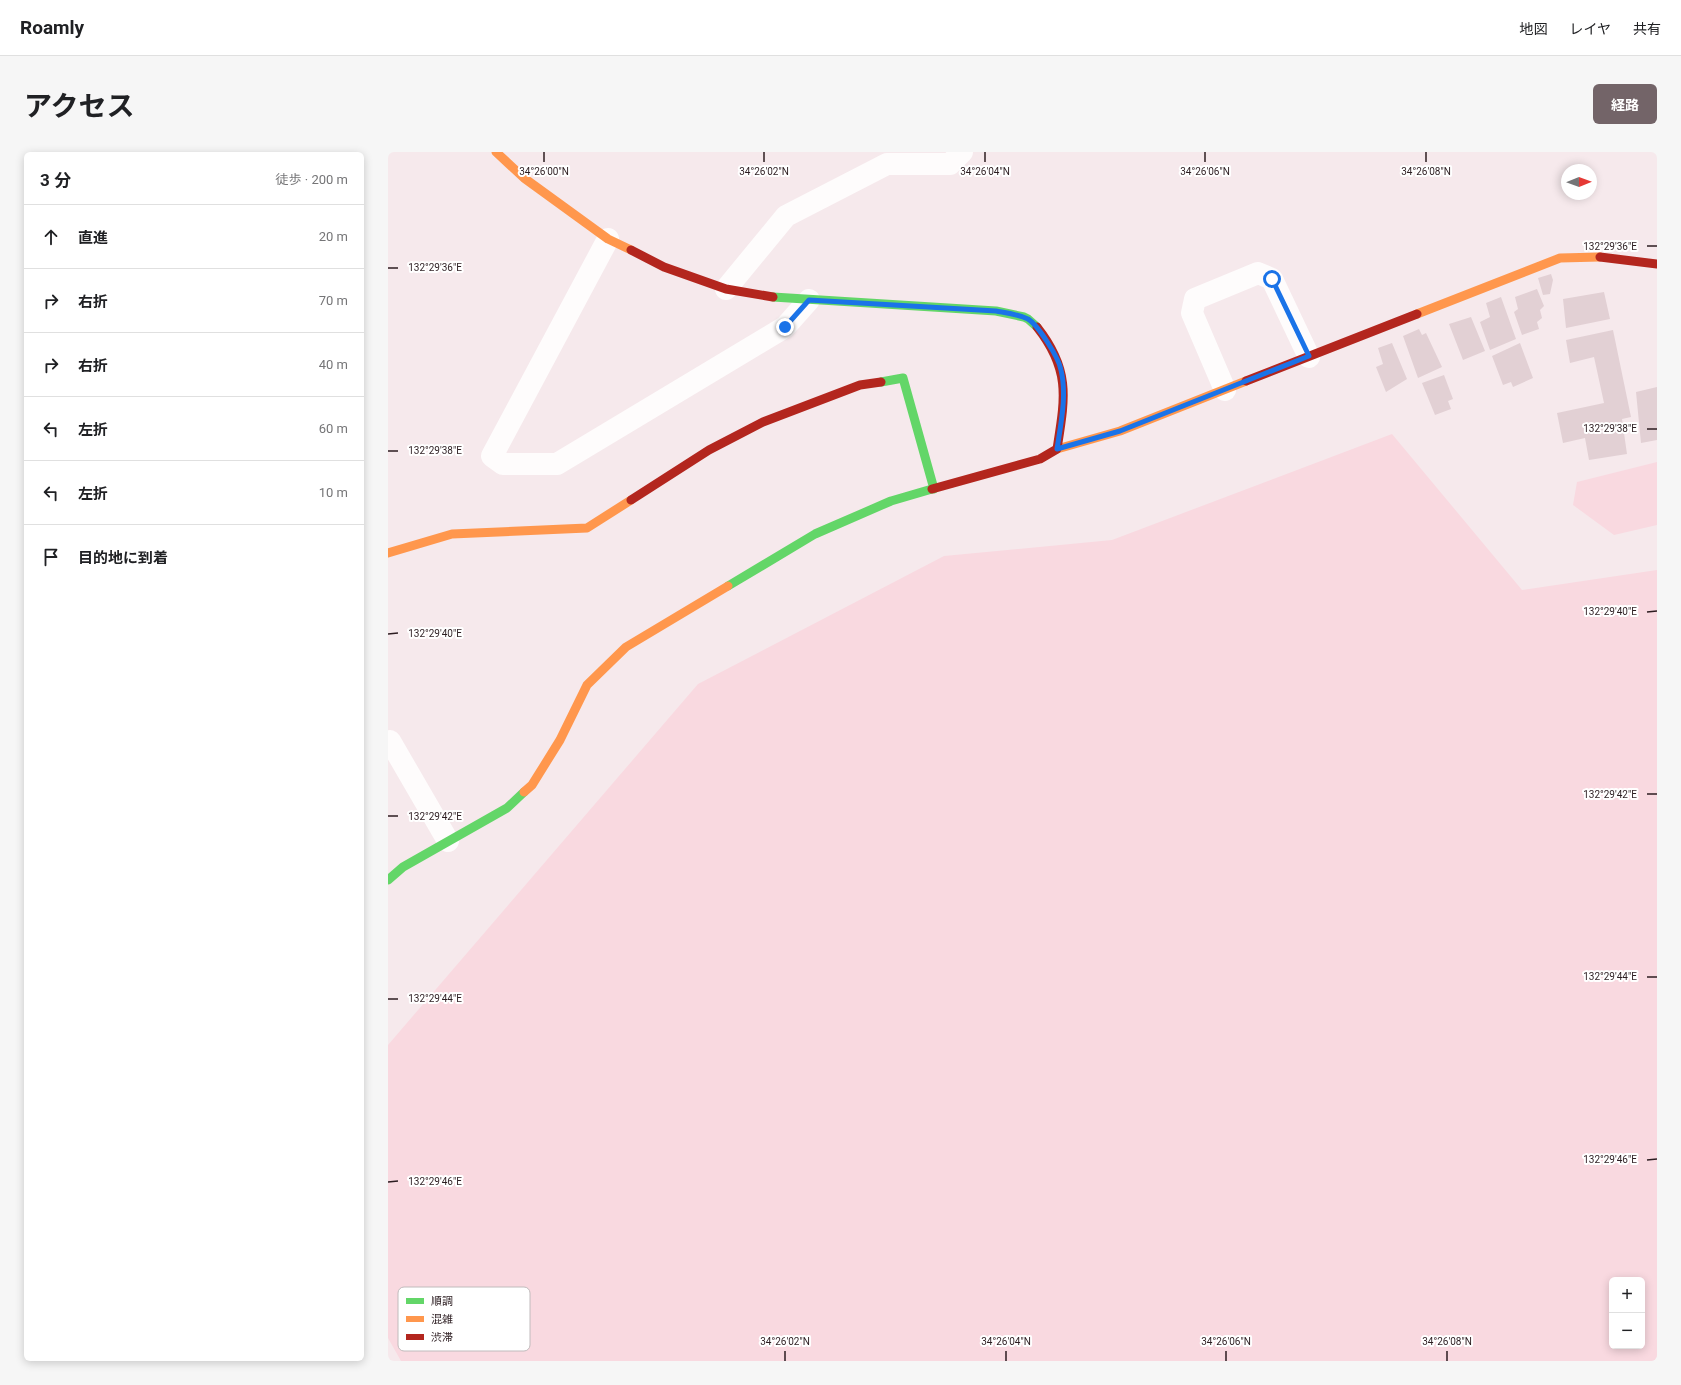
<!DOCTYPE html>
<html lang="ja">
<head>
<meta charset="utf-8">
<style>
	:root { --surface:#fff; --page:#f6f6f6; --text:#202124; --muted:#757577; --line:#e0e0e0; --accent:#736468 }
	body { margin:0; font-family:Roboto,"Noto Sans JP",sans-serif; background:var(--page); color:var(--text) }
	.controls { position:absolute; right:12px; bottom:12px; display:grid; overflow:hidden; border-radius:6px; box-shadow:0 2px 10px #0003 }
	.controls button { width:36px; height:36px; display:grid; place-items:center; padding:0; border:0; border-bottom:1px solid var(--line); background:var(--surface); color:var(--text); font:20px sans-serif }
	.compass { position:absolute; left:1173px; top:12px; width:36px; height:36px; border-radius:50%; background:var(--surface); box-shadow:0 2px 10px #0003; rotate:89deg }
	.stop { position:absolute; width:12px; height:12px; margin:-9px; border:3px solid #1a73e8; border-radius:50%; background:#fff }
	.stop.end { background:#1a73e8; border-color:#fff; box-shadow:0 1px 4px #0008 }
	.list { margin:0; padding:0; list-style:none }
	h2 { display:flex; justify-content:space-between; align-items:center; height:52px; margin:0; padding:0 16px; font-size:17px }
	h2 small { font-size:13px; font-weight:400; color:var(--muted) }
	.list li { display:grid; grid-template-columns:26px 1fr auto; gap:12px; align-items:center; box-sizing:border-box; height:64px; padding:0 16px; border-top:1px solid var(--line) }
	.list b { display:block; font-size:15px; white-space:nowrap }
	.list em { font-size:13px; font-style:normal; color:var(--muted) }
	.icon { flex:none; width:22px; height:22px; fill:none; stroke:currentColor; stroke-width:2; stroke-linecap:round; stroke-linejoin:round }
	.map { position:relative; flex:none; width:1269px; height:1209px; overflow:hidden; border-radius:6px }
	header { display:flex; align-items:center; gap:24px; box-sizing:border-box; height:56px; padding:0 20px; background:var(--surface); border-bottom:1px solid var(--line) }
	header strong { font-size:19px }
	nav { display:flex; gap:22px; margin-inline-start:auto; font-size:14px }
	.intro { display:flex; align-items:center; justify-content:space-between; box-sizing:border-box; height:96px; padding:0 24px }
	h1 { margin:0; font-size:28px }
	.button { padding:10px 18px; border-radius:6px; background:var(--accent); color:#fff; font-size:14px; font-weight:700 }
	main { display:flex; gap:24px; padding:0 24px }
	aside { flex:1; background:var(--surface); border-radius:6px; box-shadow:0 2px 10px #0003 }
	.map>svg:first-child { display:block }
	.green { fill:#f9d9e0; fill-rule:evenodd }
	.building { fill:#e2d0d4 }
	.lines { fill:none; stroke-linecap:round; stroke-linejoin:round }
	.street { stroke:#fefcfc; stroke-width:22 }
	.fast { stroke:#63d668; stroke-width:9 }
	.slow { stroke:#ff974d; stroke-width:9 }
	.jam { stroke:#b3261e; stroke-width:9 }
	.route { stroke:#1a73e8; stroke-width:5 }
	.ticks { fill:none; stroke:#2c1d21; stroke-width:1.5 }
	.key { fill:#fff; stroke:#c0bbbc; stroke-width:1 }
	.key-label { font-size:11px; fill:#2c1d21 }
	.ticks-label { font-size:10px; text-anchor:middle; fill:#2c1d21; stroke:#fff; stroke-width:4; stroke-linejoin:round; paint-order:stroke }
</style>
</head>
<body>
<header>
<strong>Roamly</strong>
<nav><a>地図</a><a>レイヤ</a><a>共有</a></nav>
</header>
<div class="intro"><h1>アクセス</h1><a class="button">経路</a></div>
<main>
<aside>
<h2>3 分<small>徒歩 · 200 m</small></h2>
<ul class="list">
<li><svg class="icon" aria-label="ahead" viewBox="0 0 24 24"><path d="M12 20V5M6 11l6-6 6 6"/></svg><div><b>直進</b></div><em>20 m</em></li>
<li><svg class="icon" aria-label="right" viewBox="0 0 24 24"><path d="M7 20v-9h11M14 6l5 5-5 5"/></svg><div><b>右折</b></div><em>70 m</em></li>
<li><svg class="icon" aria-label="right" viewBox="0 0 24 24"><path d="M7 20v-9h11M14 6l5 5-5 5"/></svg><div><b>右折</b></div><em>40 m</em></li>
<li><svg class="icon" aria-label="left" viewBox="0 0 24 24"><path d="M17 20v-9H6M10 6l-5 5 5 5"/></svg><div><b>左折</b></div><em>60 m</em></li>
<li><svg class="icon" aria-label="left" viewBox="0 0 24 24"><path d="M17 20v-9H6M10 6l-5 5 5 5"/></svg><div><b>左折</b></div><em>10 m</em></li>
<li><svg class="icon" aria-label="arrive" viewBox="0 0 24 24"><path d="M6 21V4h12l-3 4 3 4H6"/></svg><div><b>目的地に到着</b></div></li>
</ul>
</aside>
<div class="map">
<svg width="1269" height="1209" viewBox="0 0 1269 1209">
	<rect width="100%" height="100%" fill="#f6e9ec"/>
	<path class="green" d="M 1004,282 L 1134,438 L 1269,418 L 1269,1209 L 13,1209 L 0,1186 L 0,893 L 310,532 L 556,404 L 724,388 ZM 1224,1128 L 1254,1128 L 1254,1194 L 1224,1194 Z
		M 1269,310 L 1269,373 L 1226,383 L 1185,353 L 1189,330 Z"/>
	<path class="building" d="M 1163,122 L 1165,128 L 1162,142 L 1155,143 L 1150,126 Z
		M 1149,137 L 1156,154 L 1152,158 L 1154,166 L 1149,170 L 1151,177 L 1134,183 L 1126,160 L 1130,157 L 1127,145 Z
		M 1216,140 L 1222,167 L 1178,176 L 1175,147 Z
		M 1113,145 L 1128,187 L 1102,198 L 1092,170 L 1102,165 L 1098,151 Z
		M 1083,165 L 1097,199 L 1075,208 L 1061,172 Z
		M 1031,177 L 1034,183 L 1038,181 L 1054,215 L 1030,226 L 1015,184 Z
		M 1225,178 L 1243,265 L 1234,267 L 1239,302 L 1201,308 L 1197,286 L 1175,291 L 1169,261 L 1216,251 L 1206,205 L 1182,211 L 1178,188 Z
		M 1004,191 L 1019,227 L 998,240 L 988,215 L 995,212 L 990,196 Z
		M 1132,191 L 1145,226 L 1125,235 L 1123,230 L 1115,233 L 1104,204 Z
		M 1056,223 L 1065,247 L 1060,249 L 1063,257 L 1047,263 L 1034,231 Z
		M 1269,235 L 1269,288 L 1253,291 L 1248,240 Z"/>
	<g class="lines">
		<path class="street" d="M 220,87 L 104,304 L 115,312 L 169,312 L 397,175 L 421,148
			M 338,137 L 398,64 L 499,12 L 562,12 L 574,0
			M 837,238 L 804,161 L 807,147 L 870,121 L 884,127 L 921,205
			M 0,590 L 2,589 L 60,689"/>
		<path class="fast" d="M 385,145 L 608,159 L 636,165 L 640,167 L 649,175
			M 493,230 L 515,226 L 546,337
			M 340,434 L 427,382 L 503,349 L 544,337
			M 0,728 L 15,715 L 119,656 L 136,640"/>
		<path class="slow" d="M 108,0 L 136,26 L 220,87 L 243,98
			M 1029,162 L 1172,106 L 1212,105
			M 669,297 L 732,279 L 858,229
			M 0,401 L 64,382 L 199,376 L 243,348
			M 136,640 L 144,633 L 172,588 L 199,533 L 238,495 L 340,434"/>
		<path class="jam" d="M 243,98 L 276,115 L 338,137 L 385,145
			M 1212,105 L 1269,112
			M 858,229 L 1029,162
			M 544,337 L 652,307 L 669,297 C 677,246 683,218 649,175
			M 243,348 L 321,298 L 375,270 L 472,233 L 493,230"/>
	</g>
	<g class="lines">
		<path class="route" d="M 397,175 L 421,148 L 608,159 C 619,161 629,162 640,167 C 650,173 671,206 673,218 C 679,243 673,271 669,297 L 732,279 L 921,204 L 884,127"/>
	</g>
	<path class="ticks" d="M 156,0 L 156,10M 376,0 L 376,10M 597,0 L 597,10M 817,0 L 817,10M 1038,0 L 1038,10M 1259,94 L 1269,94M 0,116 L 10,116M 1259,277 L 1269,277M 0,299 L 10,299M 1259,460 L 1269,459M 0,482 L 10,481M 1259,642 L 1269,642M 0,664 L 10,664M 1259,825 L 1269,825M 0,847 L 10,847M 1259,1008 L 1269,1007M 0,1030 L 10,1029M 397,1199 L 397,1209M 618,1199 L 618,1209M 838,1199 L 838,1209M 1059,1199 L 1059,1209"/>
	<rect x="10" y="1135" width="132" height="64" rx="6" class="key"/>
	<rect x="18" y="1146" width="18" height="6" fill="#63d668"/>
	<rect x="18" y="1164" width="18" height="6" fill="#ff974d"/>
	<rect x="18" y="1182" width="18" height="6" fill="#b3261e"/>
	<g class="key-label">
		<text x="43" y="1153">順調</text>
		<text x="43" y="1171">混雑</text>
		<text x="43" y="1189">渋滞</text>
	</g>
	<g class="ticks-label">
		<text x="156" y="23">34°26'00"N</text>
		<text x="376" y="23">34°26'02"N</text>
		<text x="597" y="23">34°26'04"N</text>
		<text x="817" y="23">34°26'06"N</text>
		<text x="1038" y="23">34°26'08"N</text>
		<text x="1222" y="98">132°29'36"E</text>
		<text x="47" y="119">132°29'36"E</text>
		<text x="1222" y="280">132°29'38"E</text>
		<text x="47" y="302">132°29'38"E</text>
		<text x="1222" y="463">132°29'40"E</text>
		<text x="47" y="485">132°29'40"E</text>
		<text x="1222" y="646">132°29'42"E</text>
		<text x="47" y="668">132°29'42"E</text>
		<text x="1222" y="828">132°29'44"E</text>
		<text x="47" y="850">132°29'44"E</text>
		<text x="1222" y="1011">132°29'46"E</text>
		<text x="47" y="1033">132°29'46"E</text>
		<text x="397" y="1193">34°26'02"N</text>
		<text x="618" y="1193">34°26'04"N</text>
		<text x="838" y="1193">34°26'06"N</text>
		<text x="1059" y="1193">34°26'08"N</text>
	</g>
</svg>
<div class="controls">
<button>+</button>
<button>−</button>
</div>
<svg class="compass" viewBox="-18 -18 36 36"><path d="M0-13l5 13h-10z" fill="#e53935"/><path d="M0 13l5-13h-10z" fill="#757577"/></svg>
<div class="stop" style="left:884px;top:127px"></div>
<div class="stop end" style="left:397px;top:175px"></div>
</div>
</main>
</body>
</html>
